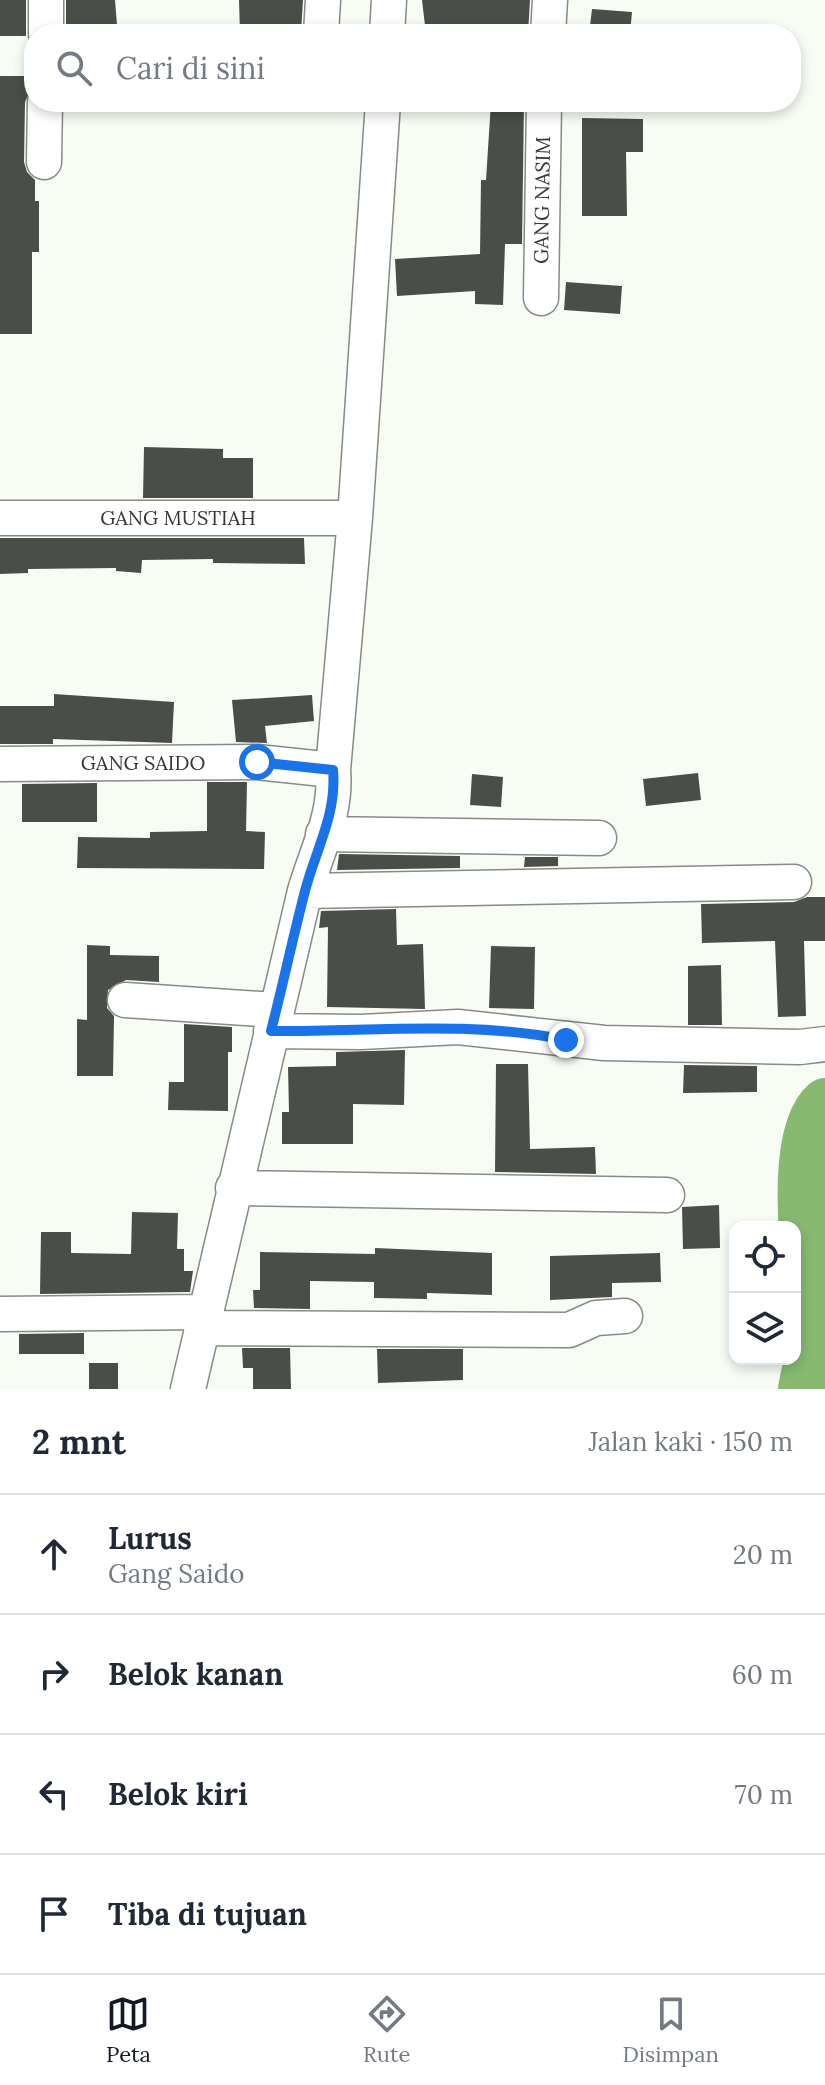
<!DOCTYPE html>
<html lang="id">
<head>
<meta charset="utf-8">
<style>
	:root { --surface:#fff; --page:#f2f2f3; --text:#1f2937; --muted:#747a83; --line:#e0e1e3; --accent:#111827 }
	body { margin:0; font-family:Lora,serif; background:var(--page); color:var(--text) }
	.controls { position:absolute; right:24px; bottom:24px; display:grid; overflow:hidden; border-radius:16px; box-shadow:0 4px 12px #0003 }
	.controls button { width:72px; height:72px; display:grid; place-items:center; padding:0; border:0; border-bottom:2px solid var(--line); background:var(--surface); color:var(--text); font:40px sans-serif }
	.stop { position:absolute; width:24px; height:24px; margin:-18px; border:6px solid #1a73e8; border-radius:50%; background:#fff }
	.stop.end { background:#1a73e8; border-color:#fff; box-shadow:0 2px 8px #0008 }
	.list { margin:0; padding:0; list-style:none }
	h2 { display:flex; justify-content:space-between; align-items:center; height:104px; margin:0; padding:0 32px; font-size:34px }
	h2 small { font-size:26px; font-weight:400; color:var(--muted) }
	.list li { display:grid; grid-template-columns:52px 1fr auto; gap:24px; align-items:center; box-sizing:border-box; height:120px; padding:0 32px; border-top:2px solid var(--line) }
	.list b { display:block; font-size:30px; white-space:nowrap }
	.list p { margin:0; font-size:26px; white-space:nowrap; color:var(--muted) }
	.list em { font-size:26px; font-style:normal; color:var(--muted) }
	.icon { flex:none; width:44px; height:44px; fill:none; stroke:currentColor; stroke-width:2; stroke-linecap:round; stroke-linejoin:round }
	.map { position:relative; flex:none; width:825px; height:1389px; overflow:hidden }
	.search { position:absolute; background:var(--surface); box-shadow:0 4px 12px #0003; left:24px; right:24px; top:24px; height:88px; display:flex; align-items:center; gap:20px; box-sizing:border-box; padding:0 28px; border-radius:32px; color:var(--muted); font-size:30px }
	.sheet { height:584px; background:var(--surface) }
	nav { display:flex; justify-content:space-around; align-items:center; box-sizing:border-box; height:112px; border-top:2px solid var(--line); background:var(--surface); font-size:22px; color:var(--muted) }
	nav a { display:grid; justify-items:center; gap:4px }
	nav .on { color:var(--accent) }
	.map>svg:first-child { display:block }
	.lines { fill:none; stroke-linecap:round; stroke-linejoin:round }
	.river { stroke:#87b971; stroke-width:48 }
	.building { fill:#4a4e48 }
	.minor-casing { stroke:#868b84; stroke-width:37 }
	.minor { stroke:#fff; stroke-width:34 }
	.route { stroke:#1a73e8; stroke-width:10 }
	.labels { text-anchor:middle; stroke-width:8; stroke-linejoin:round; paint-order:stroke }
	.street-label { font-size:20px; fill:#343734; stroke:#fff }
</style>
</head>
<body>
<div class="map">
<svg width="825" height="1389" viewBox="0 0 825 1389">
	<rect width="100%" height="100%" fill="#f7fdf5"/>
	<g class="lines">
		<path class="river" d="M 802,1389 C 805,1371 811,1352 810,1333 C 809,1281 784,1137 825,1102"/>
	</g>
	<path class="building" d="M 0,0 L 26,0 L 26,36 L 0,36 Z
		M 66,0 L 115,0 L 117,25 L 66,28 Z
		M 239,0 L 303,0 L 301,32 L 240,34 Z
		M 422,0 L 530,0 L 528,34 L 426,34 Z
		M 592,9 L 632,12 L 630,34 L 589,34 Z
		M 0,76 L 31,76 L 31,89 L 25,102 L 24,162 L 27,172 L 35,180 L 35,201 L 39,201 L 39,252 L 32,252 L 32,334 L 0,334 Z
		M 491,102 L 524,102 L 522,244 L 505,244 L 503,305 L 475,304 L 475,291 L 397,296 L 395,259 L 480,254 L 481,180 L 486,180 Z
		M 582,118 L 643,119 L 643,152 L 626,152 L 627,216 L 582,216 Z
		M 566,282 L 622,286 L 620,314 L 564,310 Z
		M 144,447 L 223,449 L 223,458 L 253,458 L 253,498 L 143,498 Z
		M 0,538 L 304,538 L 305,564 L 213,563 L 213,559 L 142,560 L 141,573 L 116,571 L 116,568 L 28,569 L 28,573 L 0,574 Z
		M 54,694 L 174,702 L 172,743 L 53,739 L 53,744 L 0,744 L 0,706 L 54,706 Z
		M 312,695 L 314,721 L 265,726 L 267,743 L 236,742 L 232,700 Z
		M 698,773 L 701,800 L 646,806 L 643,779 Z
		M 472,774 L 503,777 L 501,807 L 470,805 Z
		M 207,782 L 247,782 L 246,831 L 265,832 L 264,869 L 77,868 L 78,837 L 150,838 L 150,832 L 207,831 Z
		M 97,783 L 97,822 L 22,822 L 22,784 Z
		M 339,854 L 460,856 L 460,868 L 337,870 Z
		M 525,857 L 558,857 L 558,866 L 524,867 Z
		M 807,897 L 825,897 L 825,941 L 804,941 L 806,1016 L 778,1017 L 775,941 L 702,943 L 701,904 L 794,902 Z
		M 396,909 L 397,945 L 423,944 L 425,1009 L 327,1007 L 328,927 L 319,928 L 321,911 Z
		M 87,945 L 110,946 L 110,955 L 159,956 L 159,982 L 126,980 L 108,990 L 107,1008 L 114,1016 L 113,1076 L 77,1076 L 77,1019 L 87,1020 Z
		M 491,946 L 535,947 L 534,1009 L 489,1008 Z
		M 721,965 L 722,1025 L 688,1025 L 688,966 Z
		M 184,1024 L 232,1027 L 232,1052 L 228,1052 L 228,1111 L 168,1110 L 169,1082 L 184,1082 Z
		M 405,1050 L 404,1105 L 353,1104 L 353,1144 L 282,1144 L 282,1112 L 289,1112 L 288,1067 L 336,1066 L 336,1052 Z
		M 496,1064 L 528,1064 L 530,1149 L 595,1147 L 596,1174 L 495,1172 Z
		M 684,1065 L 757,1066 L 757,1092 L 683,1093 Z
		M 719,1205 L 720,1248 L 683,1249 L 682,1207 Z
		M 132,1212 L 178,1213 L 177,1249 L 184,1249 L 184,1271 L 193,1271 L 190,1292 L 40,1294 L 41,1232 L 71,1232 L 71,1253 L 131,1254 Z
		M 375,1248 L 492,1253 L 492,1295 L 427,1293 L 427,1299 L 374,1298 L 374,1282 L 310,1281 L 310,1309 L 254,1308 L 253,1290 L 260,1290 L 260,1252 L 375,1254 Z
		M 660,1253 L 661,1282 L 612,1283 L 612,1297 L 550,1300 L 550,1256 Z
		M 84,1333 L 84,1354 L 19,1354 L 19,1334 Z
		M 242,1348 L 290,1348 L 291,1389 L 253,1389 L 253,1368 L 243,1368 Z
		M 377,1349 L 463,1349 L 463,1380 L 378,1383 Z
		M 89,1363 L 118,1363 L 118,1389 L 89,1389 Z"/>
	<g class="lines">
		<g class="minor-casing">
			<path id="minor" d="M 46,34 L 46,0
				M 321,34 L 323,0
				M 387,34 L 389,0
				M 548,34 L 550,0
				M 44,162 L 45,102
				M 541,298 L 544,102
				M 0,518 L 355,518
				M 0,764 L 257,762 L 333,770
				M 323,834 L 599,838
				M 305,891 L 794,882
				M 125,1000 L 276,1010
				M 271,1031 L 361,1032 L 458,1027 L 604,1043 L 800,1047 L 825,1044
				M 233,1188 L 667,1195
				M 0,1314 L 204,1312
				M 201,1328 L 569,1330 L 596,1318 L 625,1316
				M 188,1389 L 305,891 C 317,850 337,814 333,770 L 355,518 L 383,102"/>
		</g>
		<use href="#minor" class="minor"/>
	</g>
	<g class="lines">
		<path class="route" d="M 257,762 L 333,770 C 337,814 316,849 305,891 C 293,937 283,984 271,1031 C 369,1032 469,1020 566,1040"/>
	</g>
	<g class="labels">
		<g class="street-label">
			<text transform="translate(542 200) rotate(-89)" y="7">GANG NASIM</text>
			<text x="178" y="525">GANG MUSTIAH</text>
			<text x="143" y="770">GANG SAIDO</text>
		</g>
	</g>
</svg>
<div class="controls">
<button><svg class="icon" aria-label="locate" viewBox="0 0 24 24"><circle cx="12" cy="12" r="6"/><path d="M12 2v4M12 18v4M2 12h4M18 12h4"/></svg></button>
<button><svg class="icon" aria-label="layers" viewBox="0 0 24 24"><path d="M12 4l9 5-9 5-9-5zM3 14l9 5 9-5"/></svg></button>
</div>
<div class="stop" style="left:257px;top:762px"></div>
<div class="stop end" style="left:566px;top:1040px"></div>
<div class="search"><svg class="icon" aria-label="search" viewBox="0 0 24 24"><circle cx="10" cy="10" r="6"/><path d="M15 15l6 6"/></svg>Cari di sini</div>
</div>
<section class="sheet">
<h2>2 mnt<small>Jalan kaki · 150 m</small></h2>
<ul class="list">
<li><svg class="icon" aria-label="ahead" viewBox="0 0 24 24"><path d="M12 20V5M6 11l6-6 6 6"/></svg><div><b>Lurus</b><p>Gang Saido</p></div><em>20 m</em></li>
<li><svg class="icon" aria-label="right" viewBox="0 0 24 24"><path d="M7 20v-9h11M14 6l5 5-5 5"/></svg><div><b>Belok kanan</b></div><em>60 m</em></li>
<li><svg class="icon" aria-label="left" viewBox="0 0 24 24"><path d="M17 20v-9H6M10 6l-5 5 5 5"/></svg><div><b>Belok kiri</b></div><em>70 m</em></li>
<li><svg class="icon" aria-label="arrive" viewBox="0 0 24 24"><path d="M6 21V4h12l-3 4 3 4H6"/></svg><div><b>Tiba di tujuan</b></div></li>
</ul>
</section>
<nav>
<a class="on"><svg class="icon" aria-label="map" viewBox="0 0 24 24"><path d="M3 6l6-2 6 2 6-2v14l-6 2-6-2-6 2zM9 4v14M15 6v14"/></svg>Peta</a>
<a><svg class="icon" aria-label="directions" viewBox="0 0 24 24"><path d="M12 3l9 9-9 9-9-9zM9 14v-3h6M13 9l2 2-2 2"/></svg>Rute</a>
<a><svg class="icon" aria-label="saved" viewBox="0 0 24 24"><path d="M7 4h10v16l-5-4-5 4z"/></svg>Disimpan</a>
</nav>
</body>
</html>
